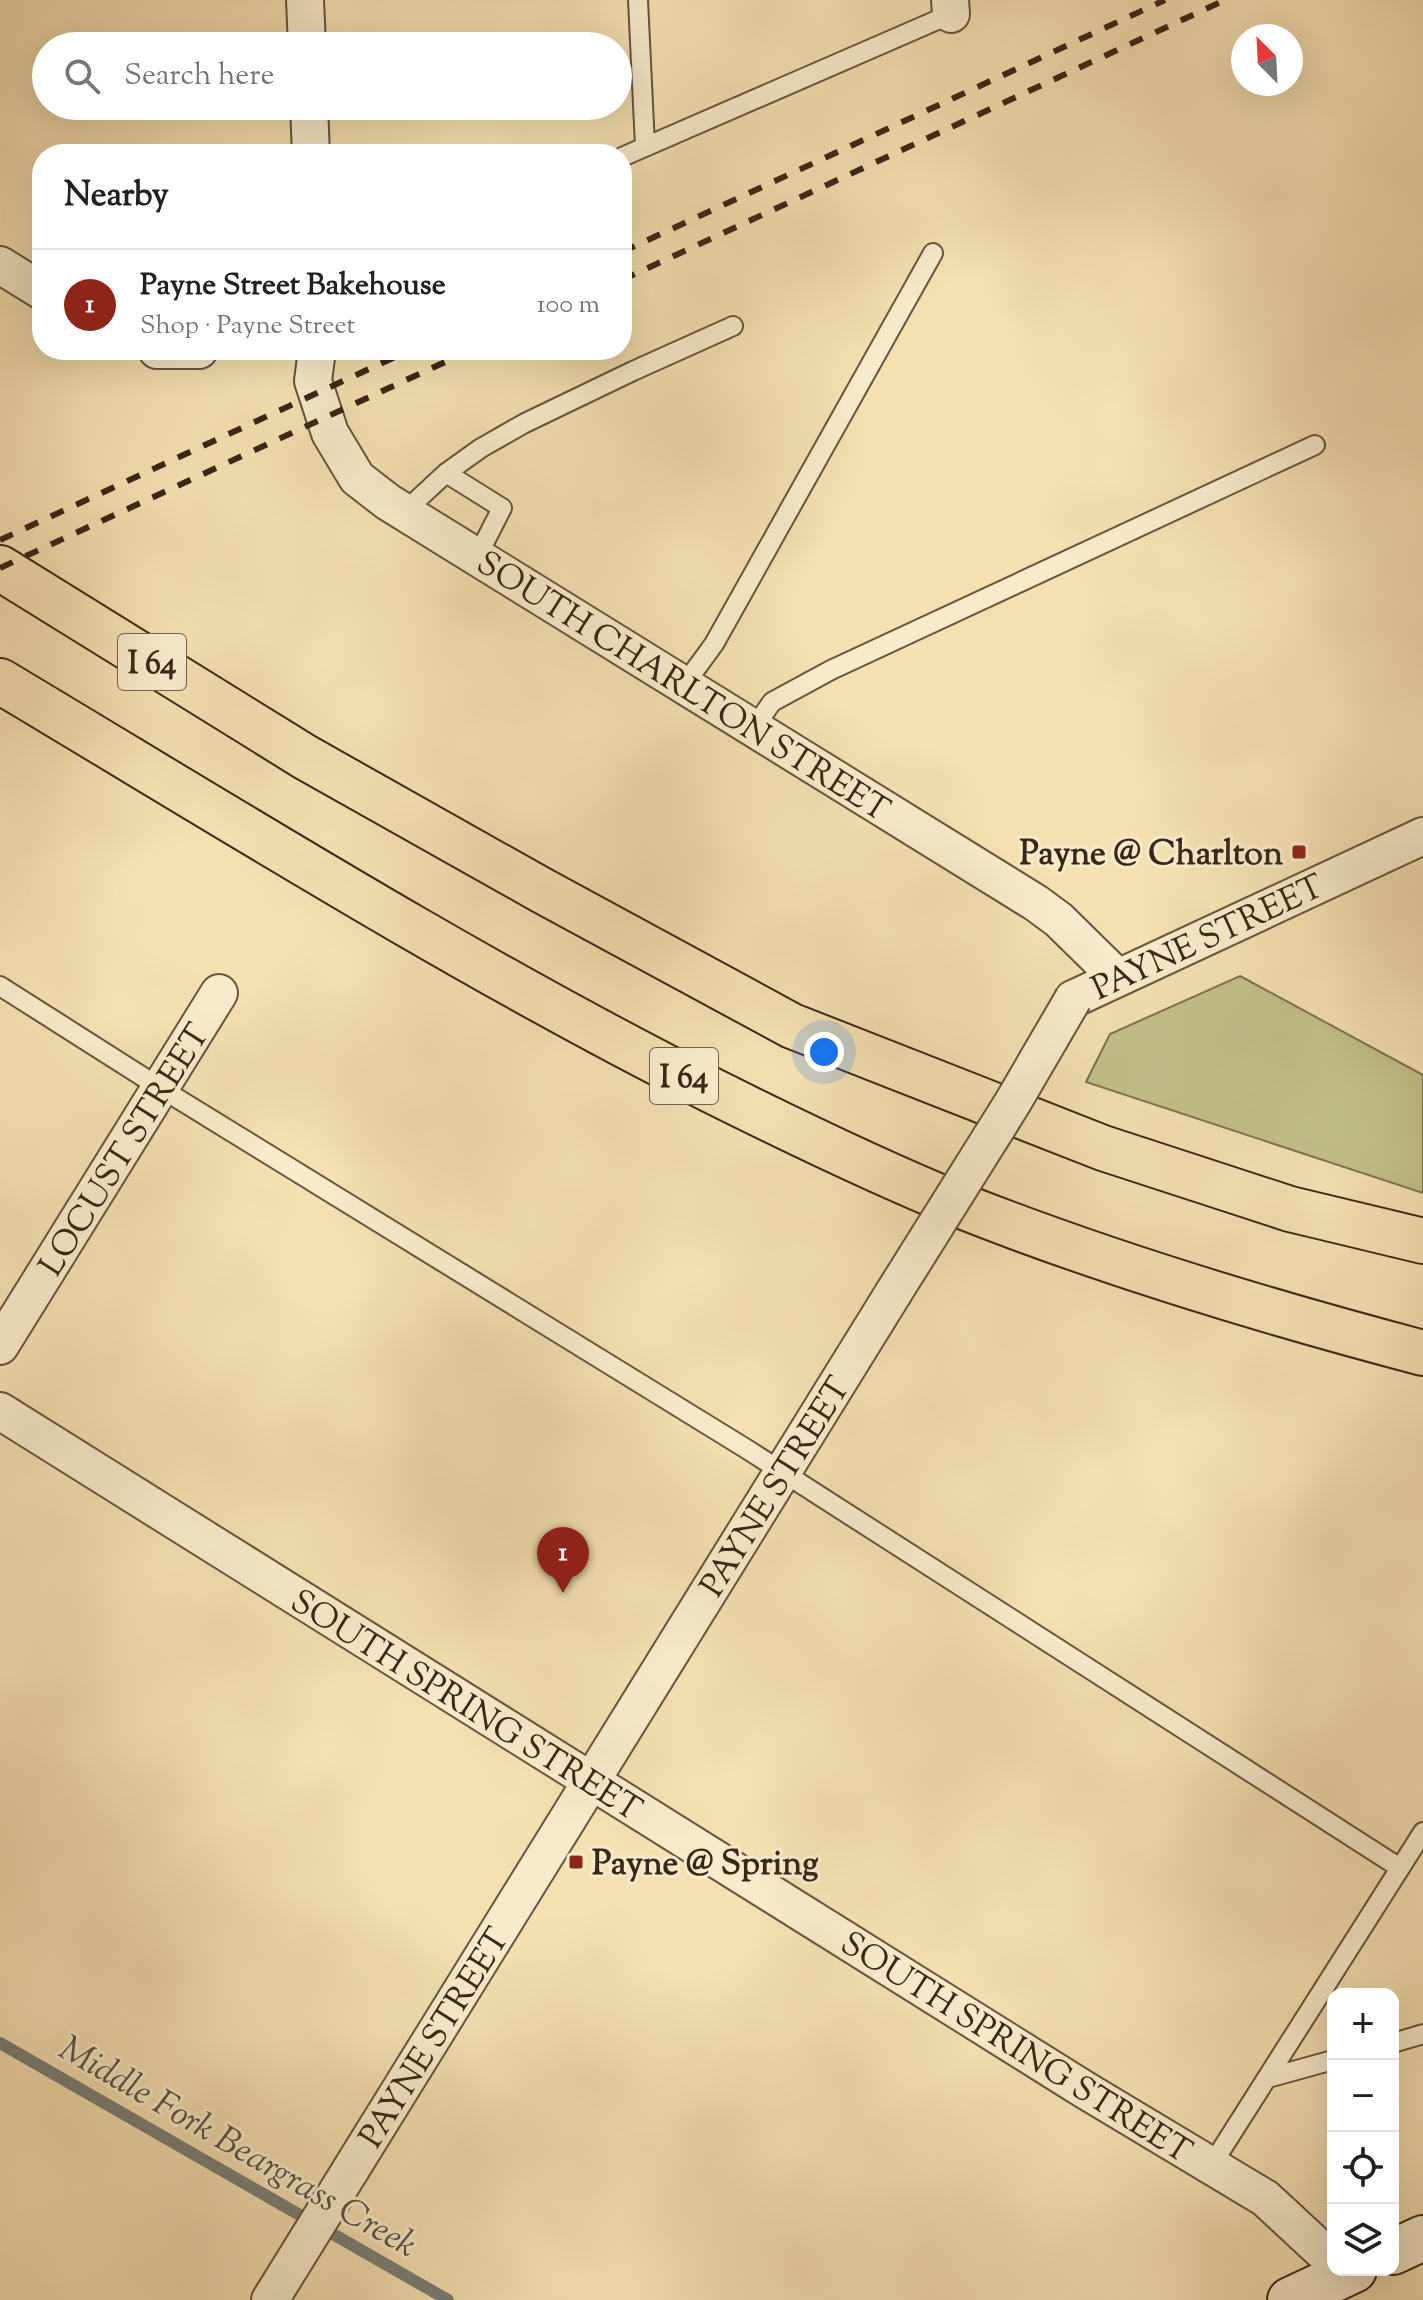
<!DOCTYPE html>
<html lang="en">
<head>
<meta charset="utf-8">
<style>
	:root { --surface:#fff; --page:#f2f2f2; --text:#202124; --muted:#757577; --line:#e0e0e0; --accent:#8f2418 }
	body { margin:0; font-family:"Sorts Mill Goudy",serif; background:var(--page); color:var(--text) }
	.controls { position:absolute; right:24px; bottom:24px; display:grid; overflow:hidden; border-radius:16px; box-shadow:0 8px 32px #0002 }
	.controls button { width:72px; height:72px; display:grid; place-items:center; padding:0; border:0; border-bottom:2px solid var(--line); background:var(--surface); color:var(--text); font:40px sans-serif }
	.compass { position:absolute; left:1231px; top:24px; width:72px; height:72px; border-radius:50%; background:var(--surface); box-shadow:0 8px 32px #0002; rotate:336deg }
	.you { position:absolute; left:824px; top:1052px; width:28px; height:28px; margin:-20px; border:6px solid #fff; border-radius:50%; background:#1a73e8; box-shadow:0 0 0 12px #1a73e833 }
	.badge { display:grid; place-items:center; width:52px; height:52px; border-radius:50%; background:var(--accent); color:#fff; font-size:26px; font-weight:700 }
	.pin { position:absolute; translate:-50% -66px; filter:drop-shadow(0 2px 4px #0008) }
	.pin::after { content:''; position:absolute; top:42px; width:28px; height:24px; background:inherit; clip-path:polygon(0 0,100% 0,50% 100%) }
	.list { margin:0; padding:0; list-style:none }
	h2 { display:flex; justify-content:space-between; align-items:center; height:104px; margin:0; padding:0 32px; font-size:34px }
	h2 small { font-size:26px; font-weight:400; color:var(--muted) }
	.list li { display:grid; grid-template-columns:52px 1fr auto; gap:24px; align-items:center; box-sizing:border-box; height:112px; padding:0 32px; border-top:2px solid var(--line) }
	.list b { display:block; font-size:30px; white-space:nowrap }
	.list p { margin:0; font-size:26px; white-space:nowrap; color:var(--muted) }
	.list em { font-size:26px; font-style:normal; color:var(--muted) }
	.icon { flex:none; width:44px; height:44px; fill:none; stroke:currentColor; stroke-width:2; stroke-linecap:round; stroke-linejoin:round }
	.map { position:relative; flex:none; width:1423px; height:2300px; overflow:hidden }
	.search { position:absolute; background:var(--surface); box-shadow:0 8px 32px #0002; left:32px; top:32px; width:600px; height:88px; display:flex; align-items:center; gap:20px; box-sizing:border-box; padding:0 28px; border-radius:44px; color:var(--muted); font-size:30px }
	.panel { position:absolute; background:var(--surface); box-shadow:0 8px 32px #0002; left:32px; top:144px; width:600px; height:216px; border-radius:32px }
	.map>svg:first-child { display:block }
	.green { fill:#c1c188; stroke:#7e7350; stroke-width:2 }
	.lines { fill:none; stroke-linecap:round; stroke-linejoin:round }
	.stream { stroke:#777f76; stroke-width:12 }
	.service-casing { stroke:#68543e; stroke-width:22 }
	.minor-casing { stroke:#68543e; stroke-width:40 }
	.secondary-casing { stroke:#3a2517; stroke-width:48 }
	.motorway-casing { stroke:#3a2517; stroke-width:48 }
	.service { stroke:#f8ebcc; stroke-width:18 }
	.minor { stroke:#f8ebcc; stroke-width:36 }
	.secondary { stroke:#f8ebcc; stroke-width:44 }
	.motorway { stroke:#f4e0b1; stroke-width:44 }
	.rail { stroke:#3a2517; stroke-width:6; stroke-dasharray:14 14; stroke-linecap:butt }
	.minor-bridge-casing { stroke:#68543e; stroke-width:40; stroke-linecap:butt }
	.minor-bridge { stroke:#f8ebcc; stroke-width:36 }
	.poi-dot { fill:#8f2418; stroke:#f8ebcc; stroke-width:3 }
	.labels { text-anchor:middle; stroke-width:6; stroke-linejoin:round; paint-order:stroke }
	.shield { fill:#f8ebcc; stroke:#73604d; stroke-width:2 }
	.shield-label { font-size:32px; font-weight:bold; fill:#3a2517 }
	.street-label { font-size:34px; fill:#3a2517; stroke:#f8ebcc }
	.poi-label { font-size:34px; font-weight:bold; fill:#3a2517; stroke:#f8ebcc; text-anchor:end }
	.water-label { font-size:36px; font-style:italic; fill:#585246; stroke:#f8ebcc }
</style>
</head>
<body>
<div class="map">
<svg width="1423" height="2300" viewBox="0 0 1423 2300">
	<rect width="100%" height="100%" fill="#f4e0b1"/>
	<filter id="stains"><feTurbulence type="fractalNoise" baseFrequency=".0025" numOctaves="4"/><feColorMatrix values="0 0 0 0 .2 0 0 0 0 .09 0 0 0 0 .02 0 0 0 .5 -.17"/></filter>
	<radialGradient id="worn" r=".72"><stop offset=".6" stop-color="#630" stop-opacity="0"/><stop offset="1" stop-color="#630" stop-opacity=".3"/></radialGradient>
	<path class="green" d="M 1240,976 L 1423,1075 L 1423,1193 L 1086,1082 L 1110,1034 Z"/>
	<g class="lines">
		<path class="stream" d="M 0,2043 L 448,2300"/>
		<g class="service-casing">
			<path id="service" d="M 638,0 L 645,146
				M 622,157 L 951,14
				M 446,473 L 502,508 L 477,557
				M 404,512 L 446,473 L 481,448 L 525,423 L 633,371 L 733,326
				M 684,685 L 714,644 L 933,253
				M 753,729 L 772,702 L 831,670 L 1315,445
				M 0,986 L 162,1089 L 745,1448 L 1400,1868
				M 1393,2043 L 1423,2034
				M 1268,2078 L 1333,2060
				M 1211,2166 L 1423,1832"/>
		</g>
		<g class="minor-casing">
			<path id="minor" d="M 305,0 L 307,46
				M 950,0 L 951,14
				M 309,106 L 311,154
				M 0,265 L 42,291
				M 157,350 L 199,350
				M 317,350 L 313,381 L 330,433 L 357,478 L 388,502 L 1036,903 L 1059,920 L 1118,978
				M 1073,999 L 1423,836
				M 0,1346 L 219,993
				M 0,1411 L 1085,2090 L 1265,2198 L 1333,2261
				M 270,2300 L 894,1292"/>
		</g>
		<g class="secondary-casing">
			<path id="secondary" d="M 1393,2252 L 1423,2238
				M 1290,2300 L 1354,2270"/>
		</g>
		<g class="motorway-casing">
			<path id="motorway" d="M 0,568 L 305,757 L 543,891 L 792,1026 L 1103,1148 L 1290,1209 L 1423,1241
				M 0,681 C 234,821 465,966 709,1089 C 789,1129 871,1169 954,1203 C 1107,1264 1264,1311 1423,1353"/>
		</g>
		<use href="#service" class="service"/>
		<use href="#minor" class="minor"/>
		<use href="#secondary" class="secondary"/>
		<use href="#motorway" class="motorway"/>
		<path class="rail" d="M 622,252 L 1165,0
			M 622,280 L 1225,0
			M 0,540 L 410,350
			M 0,568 L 471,350"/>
		<g class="minor-bridge-casing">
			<path id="minor-bridge" d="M 894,1292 L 1013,1102 L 1073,999"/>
		</g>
		<use href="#minor-bridge" class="minor-bridge"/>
	</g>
	<g class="poi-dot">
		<rect x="1291" y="844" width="16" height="16" rx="4"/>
		<rect x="568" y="1854" width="16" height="16" rx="4"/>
	</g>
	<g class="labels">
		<g class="shield">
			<rect x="118" y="634" width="68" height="56" rx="6"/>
			<rect x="650" y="1048" width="68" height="56" rx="6"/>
		</g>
		<g class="shield-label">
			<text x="152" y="673">I 64</text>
			<text x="684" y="1087">I 64</text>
		</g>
		<g class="street-label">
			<text transform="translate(684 685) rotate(32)" y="12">SOUTH CHARLTON STREET</text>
			<text transform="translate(1207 936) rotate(-25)" y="12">PAYNE STREET</text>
			<text transform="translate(123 1149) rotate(-58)" y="12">LOCUST STREET</text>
			<text transform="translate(774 1486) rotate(-58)" y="12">PAYNE STREET</text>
			<text transform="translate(467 1704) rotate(32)" y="12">SOUTH SPRING STREET</text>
			<text transform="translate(433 2037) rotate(-58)" y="12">PAYNE STREET</text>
			<text transform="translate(1017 2046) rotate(32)" y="12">SOUTH SPRING STREET</text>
		</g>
		<g class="poi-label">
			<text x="1283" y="864">Payne @ Charlton</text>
			<text x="592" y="1874" text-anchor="start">Payne @ Spring</text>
		</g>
		<g class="water-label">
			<text transform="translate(239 2145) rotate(30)" y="13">Middle Fork Beargrass Creek</text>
		</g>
	</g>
	<rect width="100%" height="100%" filter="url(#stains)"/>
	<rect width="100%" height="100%" fill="url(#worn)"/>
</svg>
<div class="controls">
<button>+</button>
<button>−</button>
<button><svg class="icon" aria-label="locate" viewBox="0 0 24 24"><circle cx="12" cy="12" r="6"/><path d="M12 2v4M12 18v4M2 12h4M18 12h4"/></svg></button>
<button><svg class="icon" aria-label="layers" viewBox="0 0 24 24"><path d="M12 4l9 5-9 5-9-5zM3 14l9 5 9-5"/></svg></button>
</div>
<svg class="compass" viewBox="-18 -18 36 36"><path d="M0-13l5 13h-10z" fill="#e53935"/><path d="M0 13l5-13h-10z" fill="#757577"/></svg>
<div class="you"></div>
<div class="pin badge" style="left:563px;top:1593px">1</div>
<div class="search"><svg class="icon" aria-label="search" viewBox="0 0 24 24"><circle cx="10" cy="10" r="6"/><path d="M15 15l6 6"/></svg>Search here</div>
<section class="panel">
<h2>Nearby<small></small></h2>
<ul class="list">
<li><span class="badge">1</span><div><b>Payne Street Bakehouse</b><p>Shop · Payne Street</p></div><em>100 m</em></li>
</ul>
</section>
</div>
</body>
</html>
